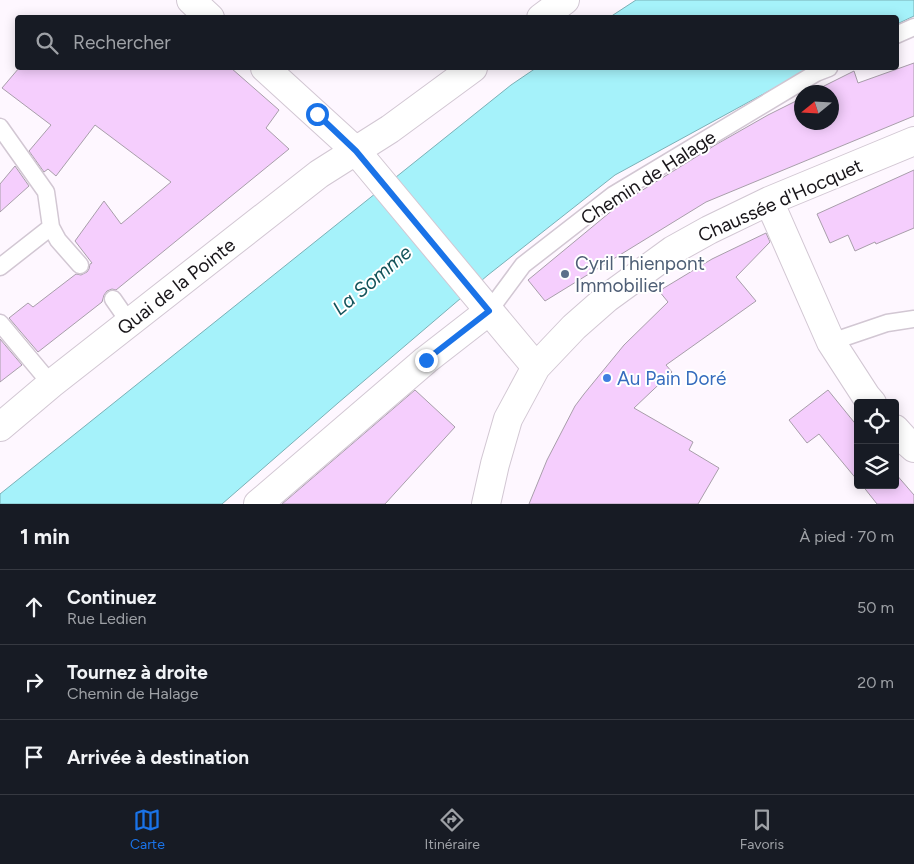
<!DOCTYPE html>
<html lang="fr">
<head>
<meta charset="utf-8">
<style>
	:root { --surface:#171b24; --page:#242831; --text:#f1f3f6; --muted:#9ea1a6; --line:#363941; --accent:#1a73e8 }
	body { margin:0; font-family:Figtree,sans-serif; background:var(--page); color:var(--text) }
	.controls { position:absolute; right:15px; bottom:15px; display:grid; overflow:hidden; border-radius:5px; box-shadow:0 2px 12px #0003 }
	.controls button { width:45px; height:45px; display:grid; place-items:center; padding:0; border:0; border-bottom:1px solid var(--line); background:var(--surface); color:var(--text); font:25px sans-serif }
	.compass { position:absolute; left:794px; top:85px; width:45px; height:45px; border-radius:50%; background:var(--surface); box-shadow:0 2px 12px #0003; rotate:252deg }
	.stop { position:absolute; width:15px; height:15px; margin:-11px; border:4px solid #1a73e8; border-radius:50%; background:#fff }
	.stop.end { background:#1a73e8; border-color:#fff; box-shadow:0 1px 5px #0008 }
	.list { margin:0; padding:0; list-style:none }
	h2 { display:flex; justify-content:space-between; align-items:center; height:65px; margin:0; padding:0 20px; font-size:21px }
	h2 small { font-size:16px; font-weight:400; color:var(--muted) }
	.list li { display:grid; grid-template-columns:32px 1fr auto; gap:15px; align-items:center; box-sizing:border-box; height:75px; padding:0 20px; border-top:1px solid var(--line) }
	.list b { display:block; font-size:19px; white-space:nowrap }
	.list p { margin:0; font-size:16px; white-space:nowrap; color:var(--muted) }
	.list em { font-size:16px; font-style:normal; color:var(--muted) }
	.icon { flex:none; width:28px; height:28px; fill:none; stroke:currentColor; stroke-width:2; stroke-linecap:round; stroke-linejoin:round }
	.map { position:relative; flex:none; width:914px; height:504px; overflow:hidden }
	.search { position:absolute; background:var(--surface); box-shadow:0 2px 12px #0003; left:15px; right:15px; top:15px; height:55px; display:flex; align-items:center; gap:12px; box-sizing:border-box; padding:0 18px; border-radius:5px; color:var(--muted); font-size:19px }
	.sheet { height:290px; background:var(--surface) }
	nav { display:flex; justify-content:space-around; align-items:center; box-sizing:border-box; height:70px; border-top:1px solid var(--line); background:var(--surface); font-size:14px; color:var(--muted) }
	nav a { display:grid; justify-items:center; gap:2px }
	nav .on { color:var(--accent) }
	.map>svg:first-child { display:block }
	.water { fill:#a5f2fa; stroke:#7bb0b6 }
	.building { fill:#f5cefd; stroke:#a89eaa }
	.lines { fill:none; stroke-linecap:round; stroke-linejoin:round }
	.service-casing { stroke:#d2c7d3; stroke-width:19 }
	.minor-casing { stroke:#d2c7d3; stroke-width:30 }
	.service { stroke:#fff; stroke-width:16 }
	.minor { stroke:#fff; stroke-width:28 }
	.route { stroke:#1a73e8; stroke-width:6 }
	.service-dot { fill:#5c6f8a; stroke:#fff; stroke-width:2 }
	.shop-dot { fill:#3f7fe0; stroke:#fff; stroke-width:2 }
	.labels { text-anchor:middle; stroke-width:4; stroke-linejoin:round; paint-order:stroke }
	.street-label { font-size:19px; fill:#181519; stroke:#fff }
	.service-label { font-size:19px; fill:#4e5e75; stroke:#fff; text-anchor:start }
	.shop-label { font-size:19px; fill:#366cbe; stroke:#fff; text-anchor:start }
	.water-label { font-size:20px; font-style:italic; fill:#14545b; stroke:#fff }
</style>
</head>
<body>
<div class="map">
<svg width="914" height="504" viewBox="0 0 914 504">
	<rect width="100%" height="100%" fill="#fef7ff"/>
	<path class="water" d="M 636,0 L 914,0 L 914,16 L 897,24 L 896,18 L 610,17 Z
		M 536,68 L 811,68 L 615,175 L 488,275 L 338,403 L 222,504 L 0,504 L 0,494 L 511,85 Z"/>
	<path class="building" d="M 914,63 L 914,116 L 706,202 L 545,301 L 528,280 L 620,204 L 717,144 L 768,115 L 802,98 L 802,122 L 832,122 L 832,92 L 812,92 L 854,71 L 858,83 Z
		M 19,68 L 231,68 L 279,110 L 266,128 L 289,149 L 116,290 L 112,289 L 107,291 L 104,295 L 102,302 L 38,352 L 9,318 L 28,303 L 33,307 L 76,274 L 81,275 L 87,272 L 89,269 L 90,264 L 92,263 L 75,241 L 104,201 L 121,224 L 171,182 L 95,125 L 56,176 L 48,169 L 44,172 L 29,151 L 51,125 L 2,88 Z
		M 15,166 L 29,186 L 0,212 L 0,184 Z
		M 914,170 L 914,228 L 876,244 L 875,242 L 855,251 L 848,235 L 830,243 L 817,214 Z
		M 766,233 L 770,242 L 736,277 L 756,301 L 666,365 L 672,372 L 634,408 L 693,442 L 689,450 L 719,468 L 698,504 L 529,504 L 547,460 L 575,406 L 584,394 L 624,345 L 668,302 L 659,291 L 712,259 Z
		M 0,339 L 22,365 L 0,382 Z
		M 415,390 L 455,427 L 385,504 L 282,504 Z
		M 828,390 L 858,427 L 858,481 L 819,434 L 807,443 L 789,420 Z
		M 895,473 L 914,495 L 914,504 L 877,504 L 862,485 L 895,485 Z"/>
	<g class="lines">
		<g class="service-casing">
			<path id="service" d="M 896,35 L 914,27
				M 0,127 L 46,192 L 51,227 L 58,240 L 80,265
				M 0,267 L 51,227
				M 113,299 L 129,322
				M 489,311 L 523,265 L 613,195 L 816,73 L 829,68
				M 0,323 L 51,384
				M 831,342 L 887,323 L 914,319"/>
		</g>
		<g class="minor-casing">
			<path id="minor" d="M 191,0 L 210,18
				M 541,18 L 565,0
				M 265,68 L 356,151 L 536,367
				M 769,201 L 831,342 L 866,396 L 872,403
				M 0,427 L 51,384 L 319,174 L 390,129 L 473,68
				M 895,429 L 906,441 L 914,448
				M 258,504 L 426,360 L 489,311
				M 486,504 L 495,464 L 508,419 L 536,367 L 574,327 L 607,298 L 673,250 L 709,230 L 769,201 L 914,141"/>
		</g>
		<use href="#service" class="service"/>
		<use href="#minor" class="minor"/>
	</g>
	<g class="lines">
		<path class="route" d="M 317,114 L 356,151 L 489,311 L 426,360"/>
	</g>
	<circle class="service-dot" cx="565" cy="274" r="5"/>
	<circle class="shop-dot" cx="607" cy="378" r="5"/>
	<g class="labels">
		<g class="street-label">
			<text transform="translate(648 177) rotate(-33)" y="7">Chemin de Halage</text>
			<text transform="translate(780 200) rotate(-24)" y="7">Chaussée d'Hocquet</text>
			<text transform="translate(176 286) rotate(-38)" y="7">Quai de la Pointe</text>
		</g>
		<g class="service-label">
			<text x="575" y="270">Cyril Thienpont<tspan x="575" dy="22">Immobilier</tspan></text>
		</g>
		<g class="shop-label">
			<text x="617" y="385">Au Pain Doré</text>
		</g>
		<g class="water-label">
			<text transform="translate(372 280) rotate(-40)" y="7">La Somme</text>
		</g>
	</g>
</svg>
<div class="controls">
<button><svg class="icon" aria-label="locate" viewBox="0 0 24 24"><circle cx="12" cy="12" r="6"/><path d="M12 2v4M12 18v4M2 12h4M18 12h4"/></svg></button>
<button><svg class="icon" aria-label="layers" viewBox="0 0 24 24"><path d="M12 4l9 5-9 5-9-5zM3 14l9 5 9-5"/></svg></button>
</div>
<svg class="compass" viewBox="-18 -18 36 36"><path d="M0-13l5 13h-10z" fill="#e53935"/><path d="M0 13l5-13h-10z" fill="#9ea1a6"/></svg>
<div class="stop" style="left:317px;top:114px"></div>
<div class="stop end" style="left:426px;top:360px"></div>
<div class="search"><svg class="icon" aria-label="search" viewBox="0 0 24 24"><circle cx="10" cy="10" r="6"/><path d="M15 15l6 6"/></svg>Rechercher</div>
</div>
<section class="sheet">
<h2>1 min<small>À pied · 70 m</small></h2>
<ul class="list">
<li><svg class="icon" aria-label="ahead" viewBox="0 0 24 24"><path d="M12 20V5M6 11l6-6 6 6"/></svg><div><b>Continuez</b><p>Rue Ledien</p></div><em>50 m</em></li>
<li><svg class="icon" aria-label="right" viewBox="0 0 24 24"><path d="M7 20v-9h11M14 6l5 5-5 5"/></svg><div><b>Tournez à droite</b><p>Chemin de Halage</p></div><em>20 m</em></li>
<li><svg class="icon" aria-label="arrive" viewBox="0 0 24 24"><path d="M6 21V4h12l-3 4 3 4H6"/></svg><div><b>Arrivée à destination</b></div></li>
</ul>
</section>
<nav>
<a class="on"><svg class="icon" aria-label="map" viewBox="0 0 24 24"><path d="M3 6l6-2 6 2 6-2v14l-6 2-6-2-6 2zM9 4v14M15 6v14"/></svg>Carte</a>
<a><svg class="icon" aria-label="directions" viewBox="0 0 24 24"><path d="M12 3l9 9-9 9-9-9zM9 14v-3h6M13 9l2 2-2 2"/></svg>Itinéraire</a>
<a><svg class="icon" aria-label="saved" viewBox="0 0 24 24"><path d="M7 4h10v16l-5-4-5 4z"/></svg>Favoris</a>
</nav>
</body>
</html>
